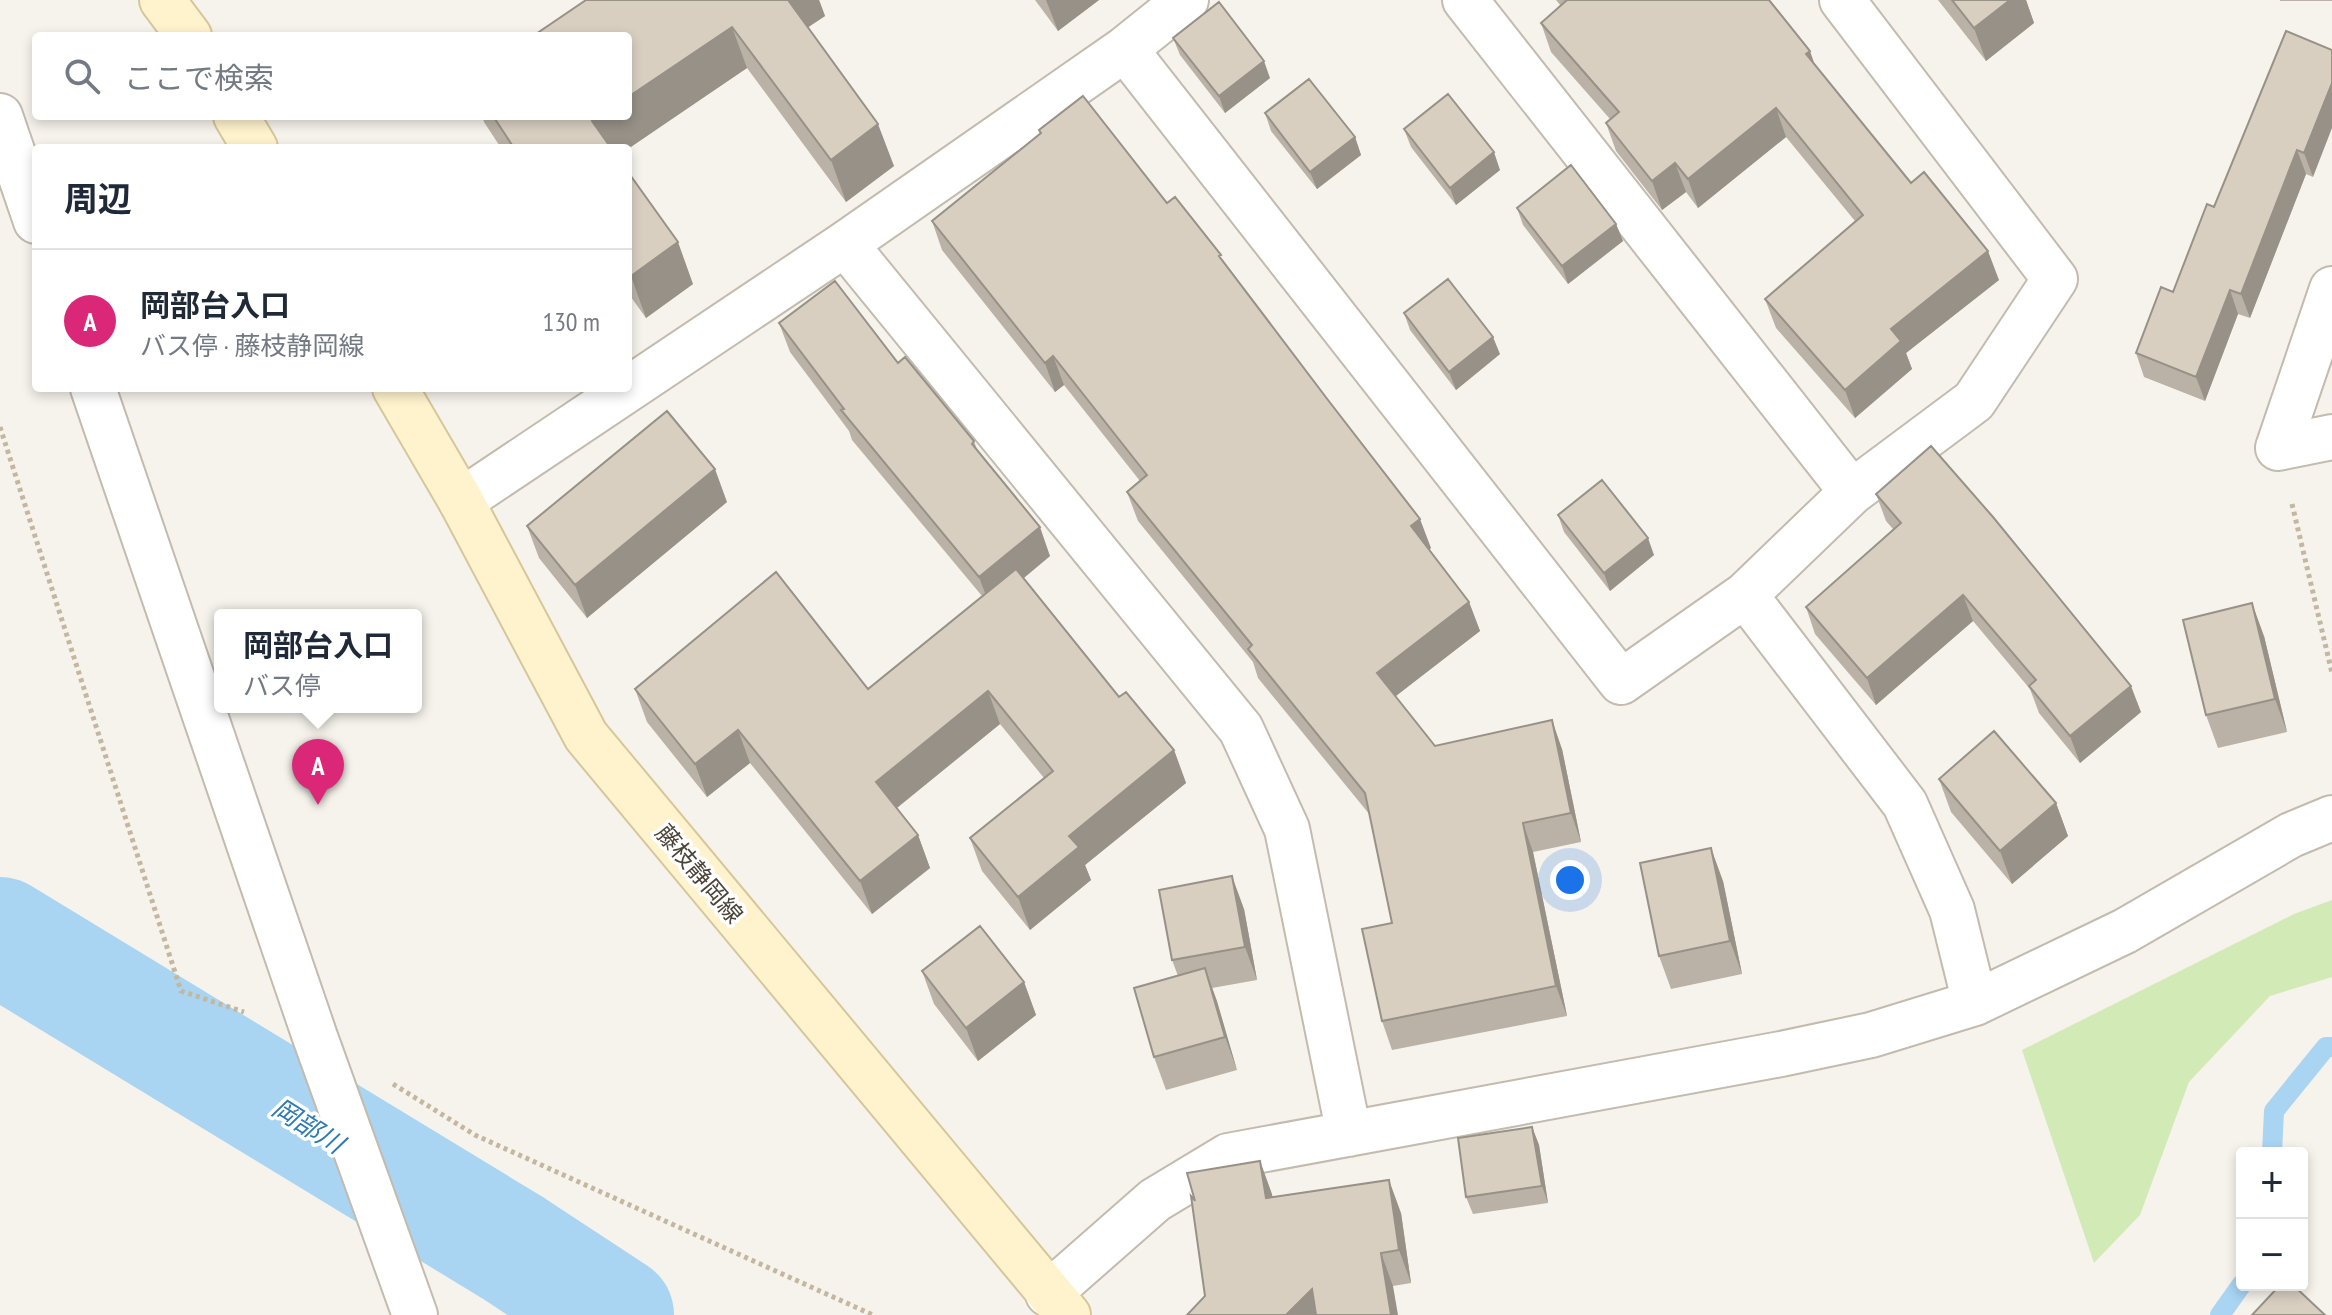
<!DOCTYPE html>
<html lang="ja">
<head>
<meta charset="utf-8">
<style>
	:root { --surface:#fff; --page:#f6f6f7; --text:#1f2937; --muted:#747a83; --line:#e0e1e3; --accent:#db2777 }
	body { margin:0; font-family:"PT Sans Narrow","Noto Sans JP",sans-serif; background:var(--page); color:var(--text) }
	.controls { position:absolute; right:24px; bottom:24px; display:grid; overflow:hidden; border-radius:8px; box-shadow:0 4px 12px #0003 }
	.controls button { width:72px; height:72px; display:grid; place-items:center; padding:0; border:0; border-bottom:2px solid var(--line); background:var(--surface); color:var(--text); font:40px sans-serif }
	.you { position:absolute; left:1570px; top:880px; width:28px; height:28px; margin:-20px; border:6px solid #fff; border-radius:50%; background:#1a73e8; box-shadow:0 0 0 12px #1a73e833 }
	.badge { display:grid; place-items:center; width:52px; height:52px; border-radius:50%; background:var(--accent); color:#fff; font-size:26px; font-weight:700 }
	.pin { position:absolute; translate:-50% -66px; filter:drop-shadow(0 2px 4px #0008) }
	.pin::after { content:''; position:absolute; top:42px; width:28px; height:24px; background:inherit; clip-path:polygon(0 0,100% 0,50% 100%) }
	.popup { position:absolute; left:214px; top:609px; width:208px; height:104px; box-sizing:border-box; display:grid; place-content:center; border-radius:8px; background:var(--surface); filter:drop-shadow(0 2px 6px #0005); font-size:26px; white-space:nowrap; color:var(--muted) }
	.popup b { font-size:30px; color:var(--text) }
	.popup::after { content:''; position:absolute; left:50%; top:100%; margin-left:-16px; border:16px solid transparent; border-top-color:var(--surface) }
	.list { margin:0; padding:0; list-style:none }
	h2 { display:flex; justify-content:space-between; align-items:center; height:104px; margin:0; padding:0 32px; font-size:34px }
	h2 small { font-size:26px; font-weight:400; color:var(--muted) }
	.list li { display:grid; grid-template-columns:52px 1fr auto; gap:24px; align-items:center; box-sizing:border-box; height:144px; padding:0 32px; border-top:2px solid var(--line) }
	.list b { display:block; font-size:30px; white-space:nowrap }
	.list p { margin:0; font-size:26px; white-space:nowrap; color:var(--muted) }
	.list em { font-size:26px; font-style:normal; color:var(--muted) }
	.icon { flex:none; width:44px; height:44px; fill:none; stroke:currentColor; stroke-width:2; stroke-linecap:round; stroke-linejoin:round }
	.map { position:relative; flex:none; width:2332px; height:1315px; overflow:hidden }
	.search { position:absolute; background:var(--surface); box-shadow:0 4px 12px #0003; left:32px; top:32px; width:600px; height:88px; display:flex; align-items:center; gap:20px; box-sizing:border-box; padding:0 28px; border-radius:8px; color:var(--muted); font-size:30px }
	.panel { position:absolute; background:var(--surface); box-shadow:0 4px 12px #0003; left:32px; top:144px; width:600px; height:248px; border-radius:8px }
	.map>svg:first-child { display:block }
	.green { fill:#d2eab5 }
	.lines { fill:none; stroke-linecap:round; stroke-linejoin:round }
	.stream { stroke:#a9d4f2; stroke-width:20 }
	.river { stroke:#a9d4f2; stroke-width:118 }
	.minor-casing { stroke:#c2bbae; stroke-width:48 }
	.tertiary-casing { stroke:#c2bbae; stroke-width:48 }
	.secondary-casing { stroke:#d6c79b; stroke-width:48 }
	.path { stroke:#c4b79f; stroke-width:5; stroke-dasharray:4 4; stroke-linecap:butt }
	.minor { stroke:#fff; stroke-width:44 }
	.tertiary { stroke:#fff; stroke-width:44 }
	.secondary { stroke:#fff3cd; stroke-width:44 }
	.wall { fill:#bab2a6 }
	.shaded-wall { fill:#979187 }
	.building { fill:#d8cfc1; stroke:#979187; stroke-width:2 }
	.labels { text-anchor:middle; stroke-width:7; stroke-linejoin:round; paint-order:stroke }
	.street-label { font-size:24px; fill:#4b4439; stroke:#fff }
	.water-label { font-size:26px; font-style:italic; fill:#2e7ab2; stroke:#fff }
</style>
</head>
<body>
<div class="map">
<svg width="2332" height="1315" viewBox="0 0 2332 1315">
	<rect width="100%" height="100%" fill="#f6f3ec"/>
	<path class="green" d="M 2332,900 L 2332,977 L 2270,996 L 2189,1082 L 2140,1215 L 2094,1263 L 2022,1050 L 2294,914 Z"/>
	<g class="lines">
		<path class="stream" d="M 2272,1153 L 2274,1111 L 2326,1047 L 2332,1047
			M 2220,1315 L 2242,1284"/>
		<path class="river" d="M 0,936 L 513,1248 L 615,1315"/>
		<g class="minor-casing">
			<path id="minor" d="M 1465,0 L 1852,492
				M 1125,49 L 1621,682 L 1745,595 L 1852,492 L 1974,401 L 2055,279 L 1842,0
				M 845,244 L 1241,729 L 1287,829 L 1349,1134
				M 2278,448 L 2332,289
				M 2278,448 L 2332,437
				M 461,501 L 845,244 L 1125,49 L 1186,0
				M 1745,595 L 1905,804 L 1952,910 L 1975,1003
				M 1048,1294 L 1155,1200 L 1228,1156 L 1781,1054 L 1871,1035 L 1975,1003 L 2125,931 L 2291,835 L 2332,818"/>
		</g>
		<g class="tertiary-casing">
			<path id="tertiary" d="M 0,116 L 36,221
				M 93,388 L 315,1037 L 415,1315"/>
		</g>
		<g class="secondary-casing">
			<path id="secondary" d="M 162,0 L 189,36
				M 236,116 L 255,148
				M 395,388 L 461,501 L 586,736 L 1068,1315"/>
		</g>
		<path class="path" d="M 0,427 L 181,991 L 244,1012
			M 2292,504 L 2332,673
			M 393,1084 L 475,1135 L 873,1315"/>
		<use href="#minor" class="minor"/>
		<use href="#tertiary" class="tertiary"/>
		<use href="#secondary" class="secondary"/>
	</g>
	<path class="wall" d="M 586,0 L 819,0 L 825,16 L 808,27 L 894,166 L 846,202 L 747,68 L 628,148 L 501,148 L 484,122 L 482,116 L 628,116 Z
		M 1035,0 L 1099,0 L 1058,31 Z
		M 1556,0 L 1769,0 L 1815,65 L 1911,183 L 1999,280 L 1906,353 L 1912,369 L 1855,418 L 1776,328 L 1765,299 L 1855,221 L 1786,137 L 1698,208 L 1686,192 L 1662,210 L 1616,151 L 1606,123 L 1610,119 L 1551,52 L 1541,23 L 1561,6 Z
		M 1938,0 L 2026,0 L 2034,23 L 1986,61 Z
		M 2280,0 L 2332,0 L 2332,1 L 2280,1 Z
		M 2286,31 L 2313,177 L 2306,174 L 2250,318 L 2238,314 L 2205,401 L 2144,377 L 2136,353 L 2173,292 L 2214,207 Z
		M 1173,38 L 1270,78 L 1225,113 L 1180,55 Z
		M 1265,113 L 1355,137 L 1361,155 L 1317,189 L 1271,131 Z
		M 1404,129 L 1500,170 L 1456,205 L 1411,147 Z
		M 1039,130 L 1167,203 L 1224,263 L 1431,548 L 1429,550 L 1469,602 L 1480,631 L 1395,696 L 1435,746 L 1562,749 L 1581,842 L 1533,852 L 1567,1016 L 1392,1050 L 1382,1021 L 1392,923 L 1370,815 L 1258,678 L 1253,662 L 1138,521 L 1127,492 L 1140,481 L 1064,385 L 1055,392 L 942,250 L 932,221 L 1040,134 Z
		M 628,172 L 693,284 L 646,318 L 628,293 Z
		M 1517,208 L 1616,224 L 1623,241 L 1568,284 L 1523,225 Z
		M 1404,313 L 1500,354 L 1456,390 L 1410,330 Z
		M 779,323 L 898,363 L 974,441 L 978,452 L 1050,556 L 1024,578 L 1119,697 L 1174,750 L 1186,783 L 1085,865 L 1091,880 L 1030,930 L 982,871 L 970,838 L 1044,778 L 1000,724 L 897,808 L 918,835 L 930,868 L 872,914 L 750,763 L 707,797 L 647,722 L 635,689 L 868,689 L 982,596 L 852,440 L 849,431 L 790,352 Z
		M 1876,494 L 2141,712 L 2080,763 L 2039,713 L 2030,689 L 1973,621 L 1876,705 L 1815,634 L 1806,607 L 1893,529 L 1886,521 Z
		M 727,502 L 587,618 L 539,558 L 527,526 Z
		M 1558,515 L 1654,555 L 1610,591 L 1564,532 Z
		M 2264,636 L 2287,732 L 2218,748 L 2206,715 Z
		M 1939,779 L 2056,803 L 2068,836 L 2012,884 L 1951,812 Z
		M 1723,881 L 1742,974 L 1671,989 L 1659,956 Z
		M 1244,909 L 1257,980 L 1212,988 L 1237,1070 L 1166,1090 L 1154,1057 L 1178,976 L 1172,960 Z
		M 922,971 L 1024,982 L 1036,1015 L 978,1061 L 934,1004 Z
		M 1532,1127 L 1539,1145 L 1548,1203 L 1473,1214 L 1466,1197 Z
		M 1260,1161 L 1272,1197 L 1401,1213 L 1411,1283 L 1393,1286 L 1195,1201 Z"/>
	<path class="shaded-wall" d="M 786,0 L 819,0 L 825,16 L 798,34 Z
		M 1046,0 L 1099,0 L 1058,31 Z
		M 2010,0 L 2026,0 L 2034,23 L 1986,61 L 1974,28 Z
		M 732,27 L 747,68 L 628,149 L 628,148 L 602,148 L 592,121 L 600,116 L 628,116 L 628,97 Z
		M 1810,51 L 1820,80 L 1806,54 Z
		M 1264,61 L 1270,78 L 1225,113 L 1219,96 Z
		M 2332,83 L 2332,128 L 2313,177 L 2304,153 Z
		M 1776,108 L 1786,137 L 1698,208 L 1688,179 Z
		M 878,124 L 894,166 L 846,202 L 831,160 Z
		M 1355,137 L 1361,155 L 1317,189 L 1310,172 Z
		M 2297,150 L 2306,174 L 2250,318 L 2241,294 Z
		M 1494,152 L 1500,170 L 1456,205 L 1450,188 Z
		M 1675,163 L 1686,192 L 1662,210 L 1652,181 Z
		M 1616,224 L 1623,241 L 1568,284 L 1562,266 Z
		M 678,242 L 693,284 L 646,318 L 631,276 Z
		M 1988,251 L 1999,280 L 1906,353 L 1912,369 L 1855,418 L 1845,390 L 1891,329 Z
		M 2230,290 L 2238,314 L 2205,401 L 2196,377 Z
		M 1493,337 L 1500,354 L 1456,390 L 1449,372 Z
		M 1053,356 L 1064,385 L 1055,392 L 1045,363 Z
		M 715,469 L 727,502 L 587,618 L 575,585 Z
		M 1420,519 L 1431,548 L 1422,555 L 1411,526 Z
		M 1040,527 L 1050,556 L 990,606 L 979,577 Z
		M 1648,538 L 1654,555 L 1610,591 L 1604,573 Z
		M 1963,595 L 1973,621 L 1876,705 L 1867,678 Z
		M 1469,602 L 1480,631 L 1387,703 L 1377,673 Z
		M 2252,603 L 2264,636 L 2287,732 L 2275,699 Z
		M 2131,686 L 2141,712 L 2080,763 L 2070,736 Z
		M 988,691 L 1000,724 L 888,815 L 876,782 Z
		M 1552,720 L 1562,749 L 1581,842 L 1571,813 Z
		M 738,730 L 750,763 L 707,797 L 695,764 Z
		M 1174,750 L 1186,783 L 1085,865 L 1091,880 L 1030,930 L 1018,897 L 1069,836 Z
		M 2056,803 L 2068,836 L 2012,884 L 2000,851 Z
		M 1523,823 L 1533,852 L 1567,1016 L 1556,986 Z
		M 918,835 L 930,868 L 872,914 L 860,881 Z
		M 1711,848 L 1723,881 L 1742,974 L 1730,941 Z
		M 1232,876 L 1244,909 L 1257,980 L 1245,947 Z
		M 1205,968 L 1217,1001 L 1237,1070 L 1225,1037 Z
		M 1024,982 L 1036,1015 L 978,1061 L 966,1028 Z
		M 1532,1127 L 1539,1145 L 1548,1203 L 1542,1186 Z
		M 1260,1161 L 1272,1194 L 1278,1231 L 1266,1198 Z
		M 1389,1180 L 1401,1213 L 1411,1283 L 1399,1250 Z
		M 1381,1253 L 1393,1286 L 1398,1315 L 1391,1315 Z
		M 1312,1289 L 1322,1315 L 1286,1315 Z"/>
	<path class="building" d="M 586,0 L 788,0 L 878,124 L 831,160 L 732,27 L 628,97 L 628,36 L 533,36 Z
		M 1567,0 L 1769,0 L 1810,51 L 1806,54 L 1911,183 L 1924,172 L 1988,251 L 1891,329 L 1901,341 L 1845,390 L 1765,299 L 1863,215 L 1776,108 L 1688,179 L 1675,163 L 1652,181 L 1606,123 L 1619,112 L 1541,23 Z
		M 1952,0 L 2010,0 L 1974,28 Z
		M 1219,2 L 1264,61 L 1219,96 L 1173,38 Z
		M 2286,31 L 2332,50 L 2332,83 L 2304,153 L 2297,150 L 2241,294 L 2230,290 L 2196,377 L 2136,353 L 2161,287 L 2173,292 L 2207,204 L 2214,207 Z
		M 1309,79 L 1355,137 L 1310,172 L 1265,113 Z
		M 1448,94 L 1494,152 L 1450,188 L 1404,129 Z
		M 1083,96 L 1167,203 L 1175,197 L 1221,255 L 1219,256 L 1328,400 L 1420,519 L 1411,526 L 1469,602 L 1377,673 L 1435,746 L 1552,720 L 1571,813 L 1523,823 L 1556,986 L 1382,1021 L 1362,929 L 1392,923 L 1365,793 L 1248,649 L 1252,645 L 1127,492 L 1147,475 L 1053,356 L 1045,363 L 932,221 L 1041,133 L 1039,130 Z
		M 493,116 L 600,116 L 592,121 L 611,148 L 514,148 Z
		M 1571,165 L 1616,224 L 1562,266 L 1517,208 Z
		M 628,172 L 678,242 L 631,276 L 628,272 Z
		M 1448,279 L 1493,337 L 1449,372 L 1404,313 Z
		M 835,281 L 898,363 L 905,357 L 974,441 L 972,444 L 1040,527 L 979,577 L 841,410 L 844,409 L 779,323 Z
		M 667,411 L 715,469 L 575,585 L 527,526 Z
		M 1931,446 L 1993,517 L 2131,686 L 2070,736 L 2029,686 L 2036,680 L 1963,595 L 1867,678 L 1806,607 L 1901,523 L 1876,494 Z
		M 1602,480 L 1648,538 L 1604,573 L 1558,515 Z
		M 1016,569 L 1119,697 L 1126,692 L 1174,750 L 1069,836 L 1079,847 L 1018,897 L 970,838 L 1053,771 L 988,691 L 876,782 L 918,835 L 860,881 L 738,730 L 695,764 L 635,689 L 776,572 L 868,689 Z
		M 2252,603 L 2275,699 L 2206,715 L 2183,620 Z
		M 1994,731 L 2056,803 L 2000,851 L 1939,779 Z
		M 1711,848 L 1730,941 L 1659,956 L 1640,863 Z
		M 1232,876 L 1245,947 L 1172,960 L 1159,890 Z
		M 980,926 L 1024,982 L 966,1028 L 922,971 Z
		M 1205,968 L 1225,1037 L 1154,1057 L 1134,988 Z
		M 1532,1127 L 1542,1186 L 1466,1197 L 1458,1138 Z
		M 1260,1161 L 1266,1198 L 1389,1180 L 1399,1250 L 1381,1253 L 1391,1315 L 1316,1315 L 1312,1289 L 1286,1315 L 1187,1315 L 1205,1296 L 1191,1196 L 1195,1201 L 1187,1173 Z
		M 2280,1285 L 2293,1285 L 2325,1315 L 2252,1315 Z"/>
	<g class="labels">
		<g class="street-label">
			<text transform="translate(699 874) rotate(50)" y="8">藤枝静岡線</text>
		</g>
		<g class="water-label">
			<text transform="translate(308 1126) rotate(32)" y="9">岡部川</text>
		</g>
	</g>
</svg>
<div class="controls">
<button>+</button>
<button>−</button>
</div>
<div class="you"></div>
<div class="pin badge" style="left:318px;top:805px">A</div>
<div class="popup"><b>岡部台入口</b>バス停</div>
<div class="search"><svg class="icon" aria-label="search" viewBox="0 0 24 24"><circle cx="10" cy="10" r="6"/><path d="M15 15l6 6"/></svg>ここで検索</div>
<section class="panel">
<h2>周辺<small></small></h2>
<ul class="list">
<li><span class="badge">A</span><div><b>岡部台入口</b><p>バス停 · 藤枝静岡線</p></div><em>130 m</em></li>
</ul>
</section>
</div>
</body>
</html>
